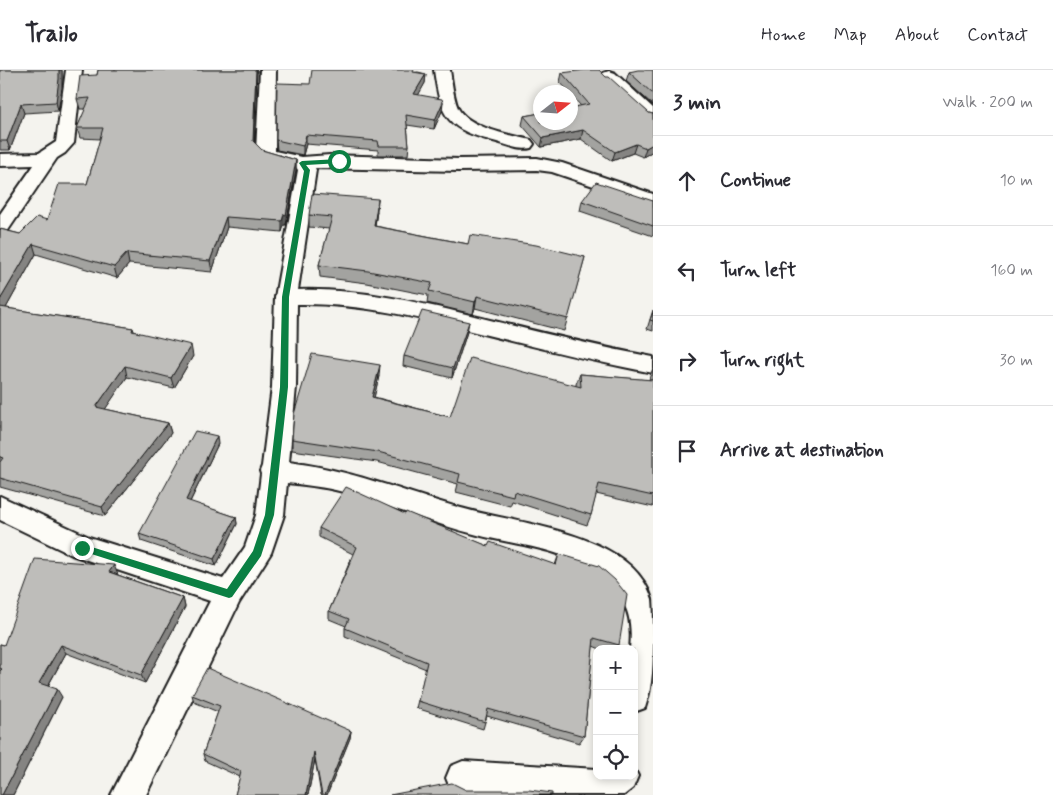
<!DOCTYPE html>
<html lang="en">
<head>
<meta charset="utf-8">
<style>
	:root { --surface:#fff; --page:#f7f7f7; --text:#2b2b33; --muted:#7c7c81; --line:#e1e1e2 }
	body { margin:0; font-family:Mynerve,sans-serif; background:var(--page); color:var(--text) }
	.controls { position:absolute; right:15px; bottom:15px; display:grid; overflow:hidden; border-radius:10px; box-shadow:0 2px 8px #0003 }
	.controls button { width:45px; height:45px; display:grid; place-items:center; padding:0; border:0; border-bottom:1px solid var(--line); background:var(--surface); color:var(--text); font:25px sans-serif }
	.compass { position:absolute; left:533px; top:15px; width:45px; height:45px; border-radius:50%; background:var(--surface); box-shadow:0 2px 8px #0003; rotate:73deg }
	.stop { position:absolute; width:15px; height:15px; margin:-11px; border:4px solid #0b8043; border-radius:50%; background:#fff }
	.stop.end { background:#0b8043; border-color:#fff; box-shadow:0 1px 5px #0008 }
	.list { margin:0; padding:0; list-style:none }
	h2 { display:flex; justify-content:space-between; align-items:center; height:65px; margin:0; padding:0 20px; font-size:21px }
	h2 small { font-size:16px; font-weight:400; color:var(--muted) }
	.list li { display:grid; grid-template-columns:32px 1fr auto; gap:15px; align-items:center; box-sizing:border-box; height:90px; padding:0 20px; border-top:1px solid var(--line) }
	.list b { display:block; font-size:19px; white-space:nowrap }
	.list em { font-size:16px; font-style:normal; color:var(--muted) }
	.icon { flex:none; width:28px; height:28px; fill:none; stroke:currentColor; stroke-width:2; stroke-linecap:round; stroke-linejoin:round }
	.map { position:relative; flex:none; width:653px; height:725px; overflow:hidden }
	header { display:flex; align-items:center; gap:30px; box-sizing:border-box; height:70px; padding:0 25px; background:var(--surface); border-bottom:1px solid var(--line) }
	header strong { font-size:24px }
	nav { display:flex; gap:28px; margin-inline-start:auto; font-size:18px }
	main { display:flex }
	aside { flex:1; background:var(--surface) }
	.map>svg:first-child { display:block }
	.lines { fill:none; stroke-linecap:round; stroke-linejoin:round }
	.street-casing { stroke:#1c1c1c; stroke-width:4 }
	.street { fill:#fdfcf7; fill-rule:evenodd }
	.wall { fill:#a3a3a0; stroke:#1c1c1c }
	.shaded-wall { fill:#858482; stroke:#1c1c1c }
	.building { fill:#bebdba; stroke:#1c1c1c }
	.route { fill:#0b8043 }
</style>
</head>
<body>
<header>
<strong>Trailo</strong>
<nav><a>Home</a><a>Map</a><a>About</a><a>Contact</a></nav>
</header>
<main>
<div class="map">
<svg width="653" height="725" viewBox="0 0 653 725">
	<rect width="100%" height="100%" fill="#f4f3ee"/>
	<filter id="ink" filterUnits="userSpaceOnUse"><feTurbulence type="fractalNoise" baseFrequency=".02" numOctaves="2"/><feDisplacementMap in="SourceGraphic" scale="10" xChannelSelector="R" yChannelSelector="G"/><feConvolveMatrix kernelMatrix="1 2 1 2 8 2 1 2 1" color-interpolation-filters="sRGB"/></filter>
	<g filter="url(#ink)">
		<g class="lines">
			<g class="street-casing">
				<path id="street" d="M 66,0 L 82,0 L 74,73 L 65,83 L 57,88 L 7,162 L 0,164 L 0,144 L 34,95 L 0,96 L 0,84 L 39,83 L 56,72 Z
					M 260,0 L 276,0 L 275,81 L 302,87 L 330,85 L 459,89 L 537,88 L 562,93 L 653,124 L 653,136 L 552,102 L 537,100 L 459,101 L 315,98 L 316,100 L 298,220 C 360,218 422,233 482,248 C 539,262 595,276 653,287 L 653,303 C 596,292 540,278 483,264 C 422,248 360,233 297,234 L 296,317 L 289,392 C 351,400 401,421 461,438 C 517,454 632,462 652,529 C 653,540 653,556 653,567 C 653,593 653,614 645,638 L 634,642 L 634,579 L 630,579 C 634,541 623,523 593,501 C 559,477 513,475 474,464 C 430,453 387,434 343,422 C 325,417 306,415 287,413 L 284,445 L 271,483 L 239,533 L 146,725 L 111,725 L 210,531 L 72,485 L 0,450 L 0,426 L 89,467 L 223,509 L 245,477 L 256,445 L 261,404 L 260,401 L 262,396 L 272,317 L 275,227 L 298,100 L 296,97 L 263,89 L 256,82 Z
					M 434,0 L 450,0 C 452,12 453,26 458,38 C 468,58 511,65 531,70 L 534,74 L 531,78 C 520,81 508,75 497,72 C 447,59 441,49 434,0 Z
					M 609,1 L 615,3 L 653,38 L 653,52 L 647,51 L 603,9 L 601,6 L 603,3 Z
					M 463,691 L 597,699 L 597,706 L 634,706 L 634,698 L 638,706 L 633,718 L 624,725 L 463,725 L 451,720 L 446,708 L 451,696 Z"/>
			</g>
			<use href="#street" class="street"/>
		</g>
		<path class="wall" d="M 0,0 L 62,0 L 62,18 L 58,41 L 24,43 L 10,80 L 0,80 Z
			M 98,0 L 257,0 L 254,73 L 262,80 L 296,90 L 296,100 L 286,155 L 284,155 L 282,162 L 227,157 L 212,202 L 129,194 L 117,208 L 36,184 L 6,238 L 133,258 L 134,261 L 193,286 L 174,318 L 127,307 L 105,339 L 168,353 L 171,363 L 105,446 L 0,417 L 0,159 L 20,164 L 47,150 L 87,114 L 100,69 L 80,68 L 77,58 L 86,39 L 80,39 L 77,29 L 97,5 Z
			M 653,1 L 653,35 L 626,11 L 629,2 Z
			M 418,2 L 426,4 L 425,13 L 418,25 L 442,41 L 434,59 L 407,55 L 409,76 L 408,85 L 378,85 L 378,80 L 306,74 L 303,85 L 277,80 L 276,70 L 310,14 Z
			M 562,3 L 606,7 L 649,43 L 653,44 L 653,81 L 643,87 L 633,83 L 612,91 L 581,69 L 541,77 L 522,55 L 524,46 L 581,36 L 570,24 L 570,22 L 569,22 L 560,12 Z
			M 582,131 L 653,131 L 653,166 L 580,141 Z
			M 377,141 L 375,156 L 468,174 L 585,187 L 564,261 L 475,238 L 473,244 L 427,233 L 428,225 L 367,213 L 320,207 L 319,195 L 329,159 L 309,157 L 309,145 Z
			M 653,240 L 653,261 L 647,259 Z
			M 467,262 L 452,308 L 403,296 L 404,286 Z
			M 653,298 L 653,437 L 596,424 L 591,445 L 587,455 L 512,431 L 510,436 L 456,422 L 458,414 L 377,392 L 292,380 L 292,369 L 379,306 L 374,327 L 450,347 L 576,316 L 576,314 L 580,304 L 649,310 L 650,306 Z
			M 218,374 L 190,432 L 236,447 L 237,454 L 216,496 L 141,471 L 139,464 Z
			M 405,444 L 488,476 L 555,495 L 559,484 L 619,575 L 617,579 L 600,579 L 593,576 L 584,666 L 579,673 L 487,646 L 485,652 L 483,659 L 416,638 L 426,599 L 345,566 L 345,558 L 346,556 L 329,549 L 329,541 L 353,484 L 319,467 L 319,458 Z
			M 118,505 L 183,528 L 185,537 L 145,613 L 66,583 L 48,616 L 62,627 L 13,725 L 0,725 L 0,574 L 4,575 Z
			M 192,625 L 351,661 L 350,668 L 327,725 L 321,725 L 315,689 L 308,725 L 235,725 L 240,707 L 205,691 L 203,684 L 218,642 L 194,632 Z"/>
		<path class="shaded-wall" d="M 59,0 L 62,0 L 62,18 L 58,41 L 56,32 Z
			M 256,0 L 257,0 L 254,82 L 253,71 Z
			M 426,4 L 425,13 L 414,33 L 414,24 Z
			M 443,32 L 442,41 L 434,59 L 435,50 Z
			M 21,34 L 24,43 L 10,80 L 7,71 Z
			M 583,60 L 581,69 L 541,77 L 543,68 Z
			M 306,65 L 306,74 L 303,85 L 303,76 Z
			M 636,74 L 633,83 L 612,91 L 615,82 Z
			M 653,74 L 653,81 L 643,87 L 646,78 Z
			M 296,90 L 296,100 L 286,155 L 286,145 Z
			M 378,129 L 377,141 L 373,168 L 374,156 Z
			M 284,144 L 284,155 L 282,162 L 282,151 Z
			M 226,147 L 227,157 L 212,202 L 210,191 Z
			M 33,174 L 36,184 L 1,247 L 0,245 L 0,230 Z
			M 127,183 L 129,194 L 117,208 L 114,197 Z
			M 477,226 L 475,238 L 473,244 L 475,232 Z
			M 469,252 L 467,262 L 452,308 L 453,298 Z
			M 191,275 L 193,286 L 174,318 L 171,308 Z
			M 380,295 L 379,306 L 372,337 L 372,327 Z
			M 125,296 L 127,307 L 100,347 L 96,337 Z
			M 168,353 L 171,363 L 105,446 L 102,437 Z
			M 217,366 L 218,374 L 187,438 L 186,430 Z
			M 236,447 L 237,454 L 216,496 L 214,489 Z
			M 114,495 L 118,505 L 109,502 Z
			M 183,528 L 185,537 L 145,613 L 141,605 Z
			M 61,575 L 66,583 L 45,621 L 39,613 Z
			M 57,619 L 62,627 L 13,725 L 2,725 Z
			M 351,661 L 350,668 L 327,725 L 325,725 Z
			M 314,682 L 315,689 L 308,725 L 306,725 Z"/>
		<path class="building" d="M 0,0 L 59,0 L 59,9 L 56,32 L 21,34 L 7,71 L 0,71 Z
			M 98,0 L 256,0 L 253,71 L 262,80 L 296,90 L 286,145 L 284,144 L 282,151 L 226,147 L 210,191 L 127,183 L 114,197 L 33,174 L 0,230 L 0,159 L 20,164 L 37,147 L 47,150 L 59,114 L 87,114 L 103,58 L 77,58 L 90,28 L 77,29 L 80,6 L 97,5 Z
			M 312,0 L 414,0 L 413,2 L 426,4 L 414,24 L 442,29 L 443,32 L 435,50 L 406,45 L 409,76 L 379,76 L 378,71 L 306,65 L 303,76 L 276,70 L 277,13 L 310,14 Z
			M 585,0 L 599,0 L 606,7 L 609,7 L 649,43 L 653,44 L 653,74 L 646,78 L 636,74 L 615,82 L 583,60 L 543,68 L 524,46 L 540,43 L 540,52 L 570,52 L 570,38 L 589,34 L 562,3 Z
			M 638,0 L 652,0 L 653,1 L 653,24 L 629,2 Z
			M 596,112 L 653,131 L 653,156 L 582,131 Z
			M 312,124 L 378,129 L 374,156 L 468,174 L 470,165 L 536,175 L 585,187 L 568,249 L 477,226 L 475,232 L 429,221 L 432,213 L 368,201 L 319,195 L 332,147 L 309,145 Z
			M 0,237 L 133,258 L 132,261 L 191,275 L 171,308 L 125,296 L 96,337 L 168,353 L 102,437 L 0,408 L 0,392 L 3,388 L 0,387 Z
			M 422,241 L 469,252 L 453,298 L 404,286 Z
			M 653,242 L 653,251 L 650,250 Z
			M 312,284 L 380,295 L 372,327 L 450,347 L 470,288 L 581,317 L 580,304 L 653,310 L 653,306 L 653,426 L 599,414 L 591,445 L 514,421 L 513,426 L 458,412 L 460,404 L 378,382 L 292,369 L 294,344 Z
			M 195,361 L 217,366 L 186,430 L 236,447 L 214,489 L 139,464 Z
			M 346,417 L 405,444 L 406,442 L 488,476 L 490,472 L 556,495 L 559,484 L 599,496 L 615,510 L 627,525 L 619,575 L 594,568 L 584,666 L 488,639 L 485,652 L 418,631 L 427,592 L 345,558 L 349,549 L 329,541 L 357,477 L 319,458 Z
			M 35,489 L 114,495 L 109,502 L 183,528 L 141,605 L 61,575 L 39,613 L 57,619 L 2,725 L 0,725 L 0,601 L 2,599 L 0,598 L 0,574 L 4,575 Z
			M 207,598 L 351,661 L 325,725 L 322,725 L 314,682 L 306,725 L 235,725 L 241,702 L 203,684 L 220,636 L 192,625 Z
			M 452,713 L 466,720 L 529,720 L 552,723 L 552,725 L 390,725 Z"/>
	</g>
	<path class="route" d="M 339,89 L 341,93 L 306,95 L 310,100 L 289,227 L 288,317 L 274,445 L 261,486 L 232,527 L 229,528 L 79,480 L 79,475 L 82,474 L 227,519 L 253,481 L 265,445 L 280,317 L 282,227 L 304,101 L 299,93 L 302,91 Z"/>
</svg>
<div class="controls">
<button>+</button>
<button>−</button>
<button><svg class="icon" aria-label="locate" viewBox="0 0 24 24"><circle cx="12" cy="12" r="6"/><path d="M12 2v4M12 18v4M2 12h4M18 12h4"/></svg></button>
</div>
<svg class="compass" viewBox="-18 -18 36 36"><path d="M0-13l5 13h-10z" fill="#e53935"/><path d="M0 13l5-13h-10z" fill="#7c7c81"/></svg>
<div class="stop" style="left:339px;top:91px"></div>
<div class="stop end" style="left:82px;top:478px"></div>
</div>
<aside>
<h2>3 min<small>Walk · 200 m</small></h2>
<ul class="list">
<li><svg class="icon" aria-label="ahead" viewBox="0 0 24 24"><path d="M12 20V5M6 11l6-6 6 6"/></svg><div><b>Continue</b></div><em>10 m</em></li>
<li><svg class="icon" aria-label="left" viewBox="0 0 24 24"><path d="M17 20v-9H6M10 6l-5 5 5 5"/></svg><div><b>Turn left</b></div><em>160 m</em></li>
<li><svg class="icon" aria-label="right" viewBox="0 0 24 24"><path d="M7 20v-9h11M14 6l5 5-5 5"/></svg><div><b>Turn right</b></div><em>30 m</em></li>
<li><svg class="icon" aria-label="arrive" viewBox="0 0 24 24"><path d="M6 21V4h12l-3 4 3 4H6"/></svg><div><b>Arrive at destination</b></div></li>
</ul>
</aside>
</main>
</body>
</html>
